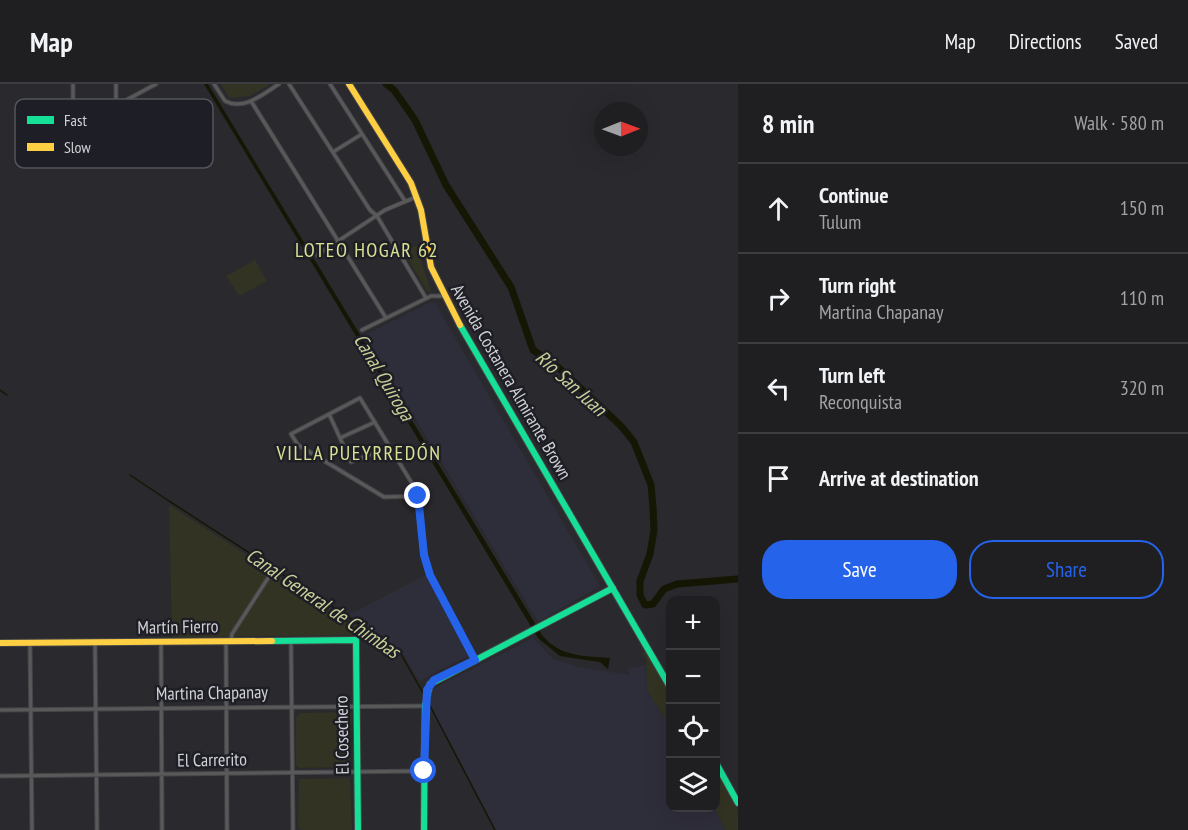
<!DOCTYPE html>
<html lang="en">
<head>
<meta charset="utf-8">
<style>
	:root { --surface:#1f1f22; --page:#27272a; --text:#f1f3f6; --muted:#a1a2a5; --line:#3c3d40; --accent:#2563eb }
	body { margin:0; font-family:"PT Sans Narrow",sans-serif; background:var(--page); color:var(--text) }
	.controls { position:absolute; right:18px; bottom:18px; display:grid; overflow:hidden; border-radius:12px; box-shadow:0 6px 24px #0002 }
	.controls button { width:54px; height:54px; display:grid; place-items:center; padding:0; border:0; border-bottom:2px solid var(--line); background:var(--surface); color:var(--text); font:30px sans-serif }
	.compass { position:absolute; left:594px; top:18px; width:54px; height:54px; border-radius:50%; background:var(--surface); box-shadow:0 6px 24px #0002; rotate:89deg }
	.stop { position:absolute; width:18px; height:18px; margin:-14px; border:4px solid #2563eb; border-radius:50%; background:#fff }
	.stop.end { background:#2563eb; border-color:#fff; box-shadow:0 2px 6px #0008 }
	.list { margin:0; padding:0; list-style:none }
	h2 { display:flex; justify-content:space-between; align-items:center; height:78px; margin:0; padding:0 24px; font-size:26px }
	h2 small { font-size:20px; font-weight:400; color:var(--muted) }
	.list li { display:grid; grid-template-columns:39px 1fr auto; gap:18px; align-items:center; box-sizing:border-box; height:90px; padding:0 24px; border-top:2px solid var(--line) }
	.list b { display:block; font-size:22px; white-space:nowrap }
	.list p { margin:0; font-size:20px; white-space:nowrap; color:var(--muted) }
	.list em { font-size:20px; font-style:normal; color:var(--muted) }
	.actions { display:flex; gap:12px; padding:18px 24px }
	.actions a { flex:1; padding:14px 0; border:2px solid var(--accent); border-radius:24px; text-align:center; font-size:21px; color:var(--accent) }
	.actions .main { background:var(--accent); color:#fff }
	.icon { flex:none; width:33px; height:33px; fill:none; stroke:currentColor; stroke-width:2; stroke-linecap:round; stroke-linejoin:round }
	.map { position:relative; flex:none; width:738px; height:746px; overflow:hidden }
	header { display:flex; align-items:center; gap:36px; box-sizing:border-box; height:84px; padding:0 30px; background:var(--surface); border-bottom:2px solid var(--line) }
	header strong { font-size:28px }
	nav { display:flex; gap:33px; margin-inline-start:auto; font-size:21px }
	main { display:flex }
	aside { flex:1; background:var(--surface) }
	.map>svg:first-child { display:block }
	.built { fill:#2e2d3a }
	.green { fill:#323322 }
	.water { fill:#151604 }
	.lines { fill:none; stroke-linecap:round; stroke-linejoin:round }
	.stream { stroke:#151604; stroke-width:1.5 }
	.river { stroke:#151604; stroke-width:7 }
	.street-casing { stroke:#454548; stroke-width:5 }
	.fast-casing { stroke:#454548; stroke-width:8 }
	.slow-casing { stroke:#454548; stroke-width:8 }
	.street { stroke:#59595a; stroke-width:3 }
	.fast { stroke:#16e098; stroke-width:6 }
	.slow { stroke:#ffcf43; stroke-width:6 }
	.route { stroke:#2563eb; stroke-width:8 }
	.labels { text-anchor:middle; stroke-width:5; stroke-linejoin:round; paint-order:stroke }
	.street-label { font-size:18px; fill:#d1d1d6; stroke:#1e1e26 }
	.neighbourhood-label { font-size:20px; letter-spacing:1.5px; fill:#dbe193; stroke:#1e1e26 }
	.water-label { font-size:20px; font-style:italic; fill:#cacf97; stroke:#1e1e26 }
	.key { fill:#1e1e26; stroke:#54545b; stroke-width:1.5 }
	.key-label { font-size:16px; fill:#d1d1d6 }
</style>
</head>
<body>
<header>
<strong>Map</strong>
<nav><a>Map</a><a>Directions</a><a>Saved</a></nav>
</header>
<main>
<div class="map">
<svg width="738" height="746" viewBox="0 0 738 746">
	<rect width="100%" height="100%" fill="#29292e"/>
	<path class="built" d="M 431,218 L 435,219 L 600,502 L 538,538 L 365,251 Z
		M 426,491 L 468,572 L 419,597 L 401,566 L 348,531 Z
		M 533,554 L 553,575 L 578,583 L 630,591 L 627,585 L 646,581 L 647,606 L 670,643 L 670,724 L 715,724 L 725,746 L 496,746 L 427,615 L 431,606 Z"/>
	<path class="green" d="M 221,0 L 268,0 L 269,1 L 250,12 L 229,14 Z
		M 417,162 L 431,208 L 427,207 L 402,165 Z
		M 255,176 L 267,197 L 239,212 L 226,192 Z
		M 169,421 L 372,551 L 172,553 Z
		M 645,567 L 670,610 L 670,643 L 647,606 L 646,575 L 642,569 Z
		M 352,628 L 350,683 L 299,684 L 296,682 L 296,633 L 300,629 Z
		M 716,687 L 738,726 L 738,746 L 725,746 L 715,724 Z
		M 350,694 L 352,746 L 301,746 L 298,743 L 299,695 Z"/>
	<path class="water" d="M 204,0 L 208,0 L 542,551 C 559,573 585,572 610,574 L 608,585 L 600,578 L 560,572 L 538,554 Z"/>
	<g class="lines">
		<path class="stream" d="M 0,306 L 7,311
			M 130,391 L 169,417
			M 169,417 L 398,565 L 426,614
			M 428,618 L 495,746"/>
		<path class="river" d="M 386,0 L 394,6 L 415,36 L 446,101 L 511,203 L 533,266 L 559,284 L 621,342 L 634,358 L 651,401 L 653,423 L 654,446 L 650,470 L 640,497 L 640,511 L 645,521 L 653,520 L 664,505 L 677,500 L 738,495"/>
		<g class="street-casing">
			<path id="street" d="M 73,0 L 73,30 L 86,38 L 156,0
				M 214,0 L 225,17 C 244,27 263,10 279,0
				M 289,0 L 370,126 L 377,132 L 426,214
				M 330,0 L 405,117
				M 251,17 L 386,234
				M 116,22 L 116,0
				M 333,68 L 362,50
				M 317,171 L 385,126 L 416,113
				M 362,246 L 431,212 L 443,212
				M 329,330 L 351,378 L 390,363
				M 340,354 L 375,338
				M 418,412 L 384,413 L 298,361 L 291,350 L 360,314 L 416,406 L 420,418 L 424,471 L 430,491 L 475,577
				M 226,557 L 227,746
				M 231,557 L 232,550 L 270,491
				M 291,557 L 293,746
				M 161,558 L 162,746
				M 30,559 L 32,746
				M 95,559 L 97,746
				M 0,626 L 425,622
				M 0,692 L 424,687"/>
		</g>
		<g class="fast-casing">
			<path id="fast" d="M 460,241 L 670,603
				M 272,557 L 356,556 L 358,746
				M 716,679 L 738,719
				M 424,746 L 425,622 L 430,600 L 613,504"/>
		</g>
		<g class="slow-casing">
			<path id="slow" d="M 349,0 L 411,99 L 421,126 L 431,183 L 460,241
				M 0,559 L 272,557"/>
		</g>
		<use href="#street" class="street"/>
		<use href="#fast" class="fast"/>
		<use href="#slow" class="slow"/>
	</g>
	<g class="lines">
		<path class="route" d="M 418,412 L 424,471 L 430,491 L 475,576 L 434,596 L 427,606 L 424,687"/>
	</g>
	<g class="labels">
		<g class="street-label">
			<text transform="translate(511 298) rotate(60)" y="6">Avenida Costanera Almirante Brown</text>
			<text transform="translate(178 543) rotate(-1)" y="6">Martín Fierro</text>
			<text transform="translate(212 609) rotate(-1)" y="6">Martina Chapanay</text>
			<text transform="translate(342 651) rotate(-91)" y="6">El Cosechero</text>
			<text transform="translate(212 676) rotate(-1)" y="6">El Carrerito</text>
		</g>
		<g class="neighbourhood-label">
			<text x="367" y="173">LOTEO HOGAR 62</text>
			<text x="359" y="376">VILLA PUEYRREDÓN</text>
		</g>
		<g class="water-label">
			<text transform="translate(384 293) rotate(59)" y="7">Canal Quiroga</text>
			<text transform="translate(571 299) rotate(42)" y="7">Río San Juan</text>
			<text transform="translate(323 519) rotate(34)" y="7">Canal General de Chimbas</text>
		</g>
	</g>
	<rect x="15" y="15" width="198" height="69" rx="9" class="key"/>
	<rect x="27" y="32" width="27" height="8" fill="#16e098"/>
	<rect x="27" y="59" width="27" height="8" fill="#ffcf43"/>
	<g class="key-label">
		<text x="64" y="42">Fast</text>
		<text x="64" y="69">Slow</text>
	</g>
</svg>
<div class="controls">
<button>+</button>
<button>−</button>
<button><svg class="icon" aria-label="locate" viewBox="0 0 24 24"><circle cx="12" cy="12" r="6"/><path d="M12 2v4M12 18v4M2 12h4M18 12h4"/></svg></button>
<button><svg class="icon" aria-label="layers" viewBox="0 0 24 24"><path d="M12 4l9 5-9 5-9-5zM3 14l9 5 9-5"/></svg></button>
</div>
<svg class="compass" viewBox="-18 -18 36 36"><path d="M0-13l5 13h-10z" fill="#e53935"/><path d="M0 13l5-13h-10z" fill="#a1a2a5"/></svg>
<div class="stop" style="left:424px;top:687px"></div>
<div class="stop end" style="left:418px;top:412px"></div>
</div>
<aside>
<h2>8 min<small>Walk · 580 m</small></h2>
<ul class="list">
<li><svg class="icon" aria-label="ahead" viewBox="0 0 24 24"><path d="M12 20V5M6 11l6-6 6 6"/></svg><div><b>Continue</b><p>Tulum</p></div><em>150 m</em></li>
<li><svg class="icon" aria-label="right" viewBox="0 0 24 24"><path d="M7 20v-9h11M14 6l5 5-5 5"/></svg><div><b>Turn right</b><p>Martina Chapanay</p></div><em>110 m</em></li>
<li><svg class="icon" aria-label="left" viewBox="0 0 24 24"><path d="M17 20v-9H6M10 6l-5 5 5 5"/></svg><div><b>Turn left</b><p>Reconquista</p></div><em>320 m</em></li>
<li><svg class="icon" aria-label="arrive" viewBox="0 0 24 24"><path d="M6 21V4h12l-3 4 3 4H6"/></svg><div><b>Arrive at destination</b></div></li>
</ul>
<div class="actions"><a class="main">Save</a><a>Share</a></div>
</aside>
</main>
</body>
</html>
